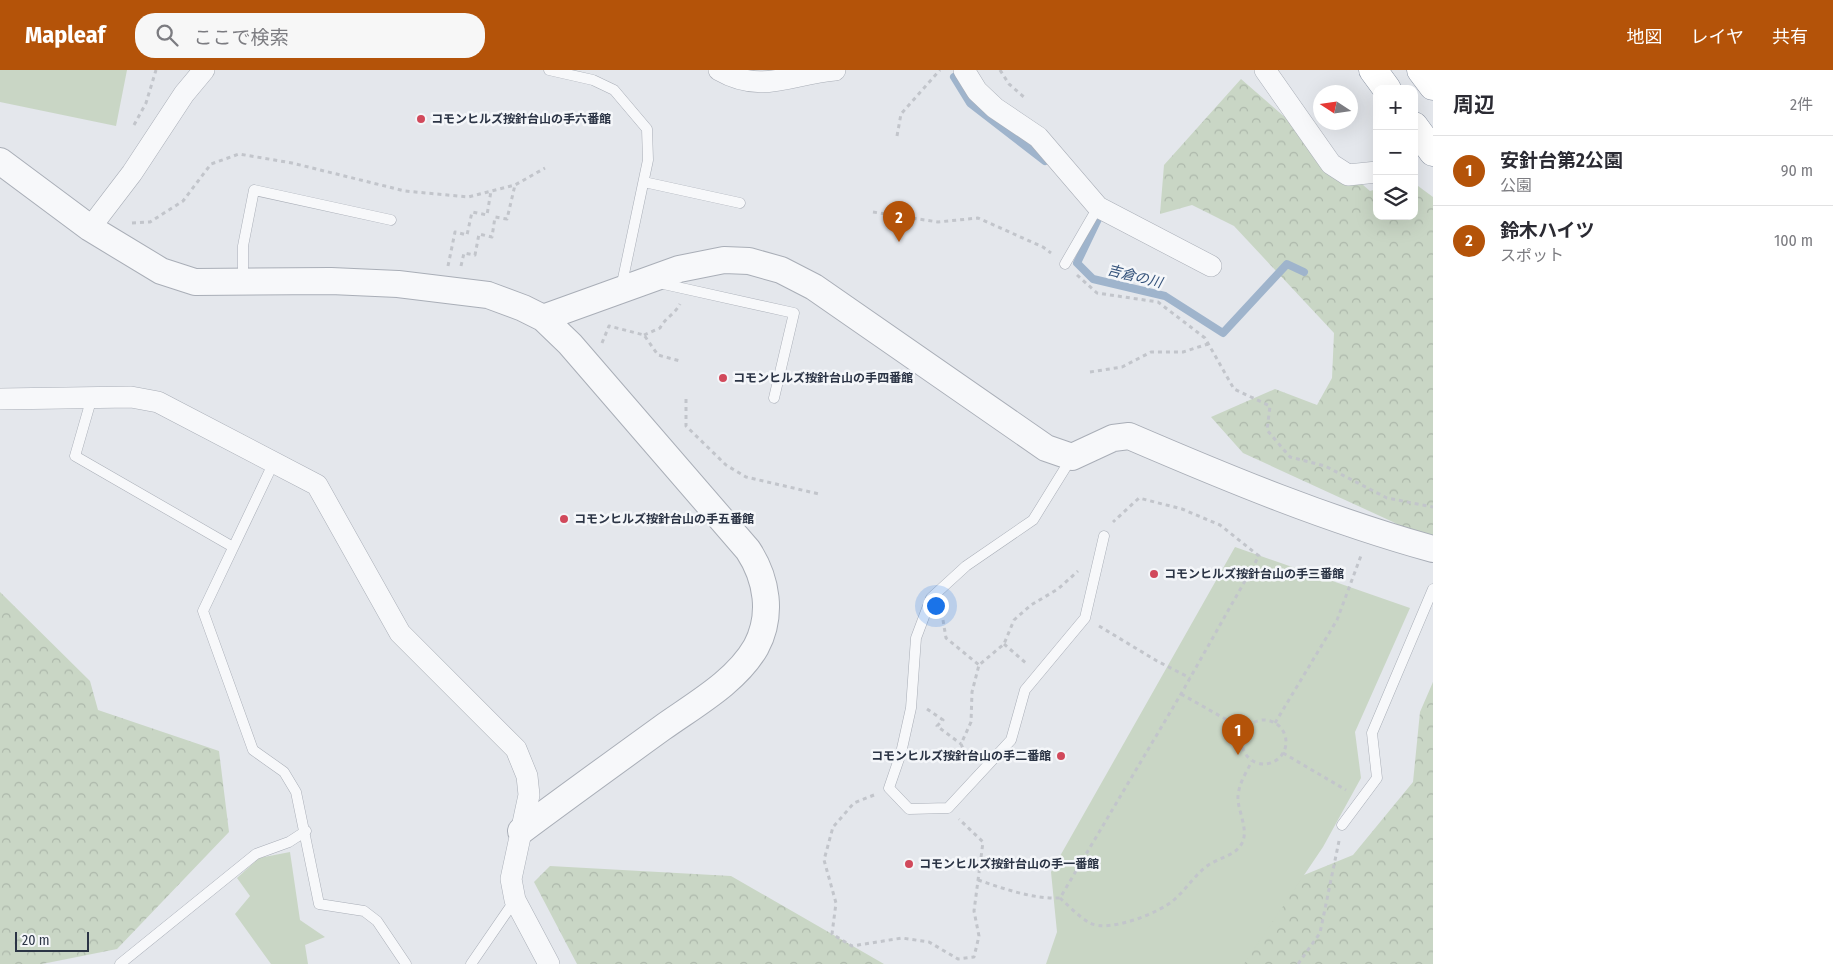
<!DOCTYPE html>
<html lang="ja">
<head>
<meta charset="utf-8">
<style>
	:root { --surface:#fff; --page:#f7f7f7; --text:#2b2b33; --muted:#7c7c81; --line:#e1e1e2; --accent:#b45309 }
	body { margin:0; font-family:"Fira Sans Condensed","Noto Sans JP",sans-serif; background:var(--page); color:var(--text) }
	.controls { position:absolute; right:15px; top:15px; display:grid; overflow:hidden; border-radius:10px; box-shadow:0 5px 20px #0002 }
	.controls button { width:45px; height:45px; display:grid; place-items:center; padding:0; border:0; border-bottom:1px solid var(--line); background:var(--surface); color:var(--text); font:25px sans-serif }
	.compass { position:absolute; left:1313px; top:15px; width:45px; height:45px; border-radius:50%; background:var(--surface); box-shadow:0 5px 20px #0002; rotate:282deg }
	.scale { position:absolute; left:15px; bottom:12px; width:74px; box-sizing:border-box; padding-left:5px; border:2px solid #2b3445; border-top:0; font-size:14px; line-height:18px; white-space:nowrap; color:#2b3445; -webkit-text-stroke:4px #f4f6f9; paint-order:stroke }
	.you { position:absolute; left:935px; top:535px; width:18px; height:18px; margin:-12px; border:4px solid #fff; border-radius:50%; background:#1a73e8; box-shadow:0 0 0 8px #1a73e833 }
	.badge { display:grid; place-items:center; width:32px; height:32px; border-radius:50%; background:var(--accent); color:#fff; font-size:16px; font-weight:700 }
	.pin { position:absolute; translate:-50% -41px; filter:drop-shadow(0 1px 2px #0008) }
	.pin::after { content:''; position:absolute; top:26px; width:18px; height:15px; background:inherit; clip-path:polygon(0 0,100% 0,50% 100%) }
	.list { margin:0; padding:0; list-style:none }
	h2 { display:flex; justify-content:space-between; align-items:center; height:65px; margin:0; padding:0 20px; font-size:21px }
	h2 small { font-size:16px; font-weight:400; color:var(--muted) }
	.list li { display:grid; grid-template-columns:32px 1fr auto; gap:15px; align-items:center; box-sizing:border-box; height:70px; padding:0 20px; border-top:1px solid var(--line) }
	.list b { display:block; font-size:19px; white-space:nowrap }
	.list p { margin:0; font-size:16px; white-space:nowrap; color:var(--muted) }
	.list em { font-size:16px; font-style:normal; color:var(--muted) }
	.icon { flex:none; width:28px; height:28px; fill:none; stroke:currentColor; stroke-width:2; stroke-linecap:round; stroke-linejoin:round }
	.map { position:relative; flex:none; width:1433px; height:894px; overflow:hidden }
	header { display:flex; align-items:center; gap:30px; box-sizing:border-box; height:70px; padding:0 25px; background:var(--accent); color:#fff }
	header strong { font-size:24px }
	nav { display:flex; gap:28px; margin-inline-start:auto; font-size:18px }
	.search { width:350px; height:45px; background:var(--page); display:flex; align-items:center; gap:12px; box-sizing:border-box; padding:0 18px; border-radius:20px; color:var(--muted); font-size:19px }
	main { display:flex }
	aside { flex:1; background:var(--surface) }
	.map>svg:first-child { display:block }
	.forest { fill:url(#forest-crowns) }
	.green { fill:#c9d6c5 }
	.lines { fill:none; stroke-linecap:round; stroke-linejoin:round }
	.stream { stroke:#9fb4cc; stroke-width:8 }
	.service-casing { stroke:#a9aeb7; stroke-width:11 }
	.minor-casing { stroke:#a9aeb7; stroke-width:22 }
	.tertiary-casing { stroke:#a9aeb7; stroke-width:28 }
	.motorway-casing { stroke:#8b94a3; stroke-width:29 }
	.path { stroke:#c2c5cb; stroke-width:3; stroke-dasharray:4 4; stroke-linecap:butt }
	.service { stroke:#f7f8fa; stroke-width:10 }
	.minor { stroke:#f7f8fa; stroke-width:21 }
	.tertiary { stroke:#f7f8fa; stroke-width:26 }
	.motorway { stroke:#fff; stroke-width:28 }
	.poi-dot { fill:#d1495b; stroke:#f4f6f9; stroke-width:2 }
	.labels { text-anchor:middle; stroke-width:5; stroke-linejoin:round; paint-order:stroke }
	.poi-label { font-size:12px; font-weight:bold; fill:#2b3445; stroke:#f4f6f9; text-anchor:start }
	.water-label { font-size:14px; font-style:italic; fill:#34527a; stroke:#f4f6f9 }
</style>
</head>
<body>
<header>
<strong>Mapleaf</strong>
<div class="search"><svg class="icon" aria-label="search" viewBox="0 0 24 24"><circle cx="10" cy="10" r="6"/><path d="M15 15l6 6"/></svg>ここで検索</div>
<nav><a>地図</a><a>レイヤ</a><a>共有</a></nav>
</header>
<main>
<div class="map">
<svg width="1433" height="894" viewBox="0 0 1433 894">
	<defs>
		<pattern id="forest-crowns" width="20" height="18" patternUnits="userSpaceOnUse" patternTransform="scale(1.25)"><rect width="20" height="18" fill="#c9d6c5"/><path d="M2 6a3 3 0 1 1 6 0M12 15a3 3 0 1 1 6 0" fill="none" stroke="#adb8ab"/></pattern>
	</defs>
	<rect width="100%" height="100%" fill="#e4e7ec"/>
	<path class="forest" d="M 1241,9 L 1370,121 L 1377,119 L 1377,146 L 1414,146 L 1414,113 L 1433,127 L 1433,474 L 1393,452 L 1243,383 L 1211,347 L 1275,319 L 1317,335 L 1332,308 L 1334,263 L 1234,156 L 1192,135 L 1160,144 L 1164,95 Z
		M 0,522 L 90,611 L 98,640 L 219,681 L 229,762 L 117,879 L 42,894 L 0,894 Z
		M 1433,612 L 1433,894 L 1206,894 L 1277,816 L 1353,785 L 1413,712 L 1420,642 Z
		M 550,796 L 731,806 L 884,894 L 577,894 L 534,812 Z"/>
	<path class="green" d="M 0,0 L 127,0 L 116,56 L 0,32 Z
		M 1235,477 L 1410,538 L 1355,662 L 1361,708 L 1323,777 L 1244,894 L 1046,894 L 1057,862 L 1051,802 Z
		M 290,782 L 300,850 L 325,867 L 305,875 L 308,894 L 271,894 L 235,844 L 250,826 L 237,808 L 259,788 Z"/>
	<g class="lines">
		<path class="stream" d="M 954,7 L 970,33 L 1045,91
			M 1097,146 L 1099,147 L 1077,193 L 1093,209 L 1165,226 L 1223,263 L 1287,194 L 1304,202"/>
		<g class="service-casing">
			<path id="service" d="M 549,0 L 593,10 L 614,20 L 647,59 L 648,90 L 621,218
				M 644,112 L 740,133
				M 1065,194 L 1098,137
				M 243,212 L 243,176 L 254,120 L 391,150
				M 659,213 L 794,243 L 774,328
				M 92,327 L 75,386 L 233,477
				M 1072,387 L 1033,450 L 966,496 L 931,528 L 916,568 L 911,638 L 901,683 L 889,718 L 909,739 L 948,738 L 1011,670 L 1025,620 L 1085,548 L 1104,466
				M 273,394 L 203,541 L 253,680 L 284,702 L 296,722 L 319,834 L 364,841 L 377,851 L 406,894
				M 1342,755 L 1377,708 L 1372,663 L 1433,519
				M 120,894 L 256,784 L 289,772 L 306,761
				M 471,894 L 515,830"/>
		</g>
		<g class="minor-casing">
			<path id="minor" d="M 719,0 C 762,25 792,3 835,0
				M 964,0 L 977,21 L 995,38 L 1038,67 L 1098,137 L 1211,196
				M 1265,0 L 1331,94 L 1348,105 L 1377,102
				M 90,158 L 132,103 L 184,24 L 204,0
				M 0,329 L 131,327 L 158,332 L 317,415 L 400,563 L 516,679 L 527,706 L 529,725 L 511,809 L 515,830 L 549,894"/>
		</g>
		<g class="tertiary-casing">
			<path id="tertiary" d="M 0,91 L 90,158 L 161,201 L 195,212 L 331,211 L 398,214 L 488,225 L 523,238 L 543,248 L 570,274 L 748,480 C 767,509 773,545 756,577 C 736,612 694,635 662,658 C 615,692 568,726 521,761
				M 543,248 L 679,199 L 724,190 L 749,191 L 781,200 L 814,217 L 1046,378 L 1072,387 L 1113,368 L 1129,366 C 1229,409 1328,450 1433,479"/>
		</g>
		<g class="motorway-casing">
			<path id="motorway" d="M 1373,0 L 1387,19
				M 1421,0 L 1433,16
				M 1414,56 L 1433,82"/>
		</g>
		<path class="path" d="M 1000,0 L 1009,14 L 1025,28
			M 134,55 L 146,33 L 156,0
			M 897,66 L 901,44 L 940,0
			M 873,142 L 938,152 L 978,148 L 1043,177 L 1051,183
			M 132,153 L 150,152 L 183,131 L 211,94 L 239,84 L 292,93 L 405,121 L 468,127 L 515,115 L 545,98
			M 448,196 L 455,162 L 467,165 L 472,142 L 487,145 L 491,121
			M 461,196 L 464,183 L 475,185 L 479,164 L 492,167 L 495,147 L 507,149 L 515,115
			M 1077,205 L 1097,223 L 1158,232 L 1205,268 L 1234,319 L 1270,336 L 1267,360 L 1290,387 L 1325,396 L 1387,428 L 1433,437
			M 644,265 L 660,258 C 665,248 675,244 680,234
			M 602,273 L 609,256 L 644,265 L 658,285 L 680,291
			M 1090,302 L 1122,297 L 1151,282 L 1183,282 L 1208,274
			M 686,329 L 686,356 L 726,395 L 746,407 L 819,424
			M 943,550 L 946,568 L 979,595
			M 1099,556 L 1157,591 L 1190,608
			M 1004,574 L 1027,594
			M 1181,624 L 1245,660
			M 927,639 L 943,650 L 937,656 L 961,674
			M1242 672a22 22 0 1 1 44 0a22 22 0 1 1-44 0Z
			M 1275,653 L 1337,550 L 1362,483
			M 1283,683 L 1346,720
			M 969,692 L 961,674 L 971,652 L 972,622 L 979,595 L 1004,574 L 1014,550 L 1031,535 L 1058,519 L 1078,501
			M 874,725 L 854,733 L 833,757 L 824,790 L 836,833 L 832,864 L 852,876 L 902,868 L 929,872 L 958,889 L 974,887 L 979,866 L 974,841 L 983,772 L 959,749
			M 978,810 C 1005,819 1032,829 1060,828 L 1181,624 L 1259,486 L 1220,455 L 1182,439 L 1139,428 L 1113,452
			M 1060,828 C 1069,836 1079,847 1090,853 C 1109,863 1160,843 1175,829 C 1187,818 1194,806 1207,796 C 1219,787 1237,786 1243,771 C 1248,757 1237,739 1238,726 C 1239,713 1247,701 1252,691
			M 1298,894 L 1320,863 L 1339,771"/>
		<use href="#service" class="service"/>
		<use href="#minor" class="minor"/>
		<use href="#tertiary" class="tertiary"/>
		<use href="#motorway" class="motorway"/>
	</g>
	<g class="poi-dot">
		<circle cx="421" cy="49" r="5"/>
		<circle cx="723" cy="308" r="5"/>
		<circle cx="564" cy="449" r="5"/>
		<circle cx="1154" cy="504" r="5"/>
		<circle cx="1061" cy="686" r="5"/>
		<circle cx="909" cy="794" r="5"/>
	</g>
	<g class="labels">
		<g class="poi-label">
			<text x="431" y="53">コモンヒルズ按針台山の手六番館</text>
			<text x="733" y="312">コモンヒルズ按針台山の手四番館</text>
			<text x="574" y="453">コモンヒルズ按針台山の手五番館</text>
			<text x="1164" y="508">コモンヒルズ按針台山の手三番館</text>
			<text x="1051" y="690" text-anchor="end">コモンヒルズ按針台山の手二番館</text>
			<text x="919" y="798">コモンヒルズ按針台山の手一番館</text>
		</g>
		<g class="water-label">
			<text transform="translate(1135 206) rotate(14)" y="5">吉倉の川</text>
		</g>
	</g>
</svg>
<div class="controls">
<button>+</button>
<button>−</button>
<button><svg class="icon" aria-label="layers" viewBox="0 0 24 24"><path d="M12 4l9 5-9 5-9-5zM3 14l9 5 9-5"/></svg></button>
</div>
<svg class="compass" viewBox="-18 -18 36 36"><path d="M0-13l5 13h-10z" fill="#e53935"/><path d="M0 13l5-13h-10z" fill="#7c7c81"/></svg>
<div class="scale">20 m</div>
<div class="you"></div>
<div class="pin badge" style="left:1238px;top:685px">1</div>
<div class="pin badge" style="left:899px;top:172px">2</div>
</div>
<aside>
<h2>周辺<small>2件</small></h2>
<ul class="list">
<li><span class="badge">1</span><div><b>安針台第2公園</b><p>公園</p></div><em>90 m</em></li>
<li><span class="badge">2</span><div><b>鈴木ハイツ</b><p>スポット</p></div><em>100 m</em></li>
</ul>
</aside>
</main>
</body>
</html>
